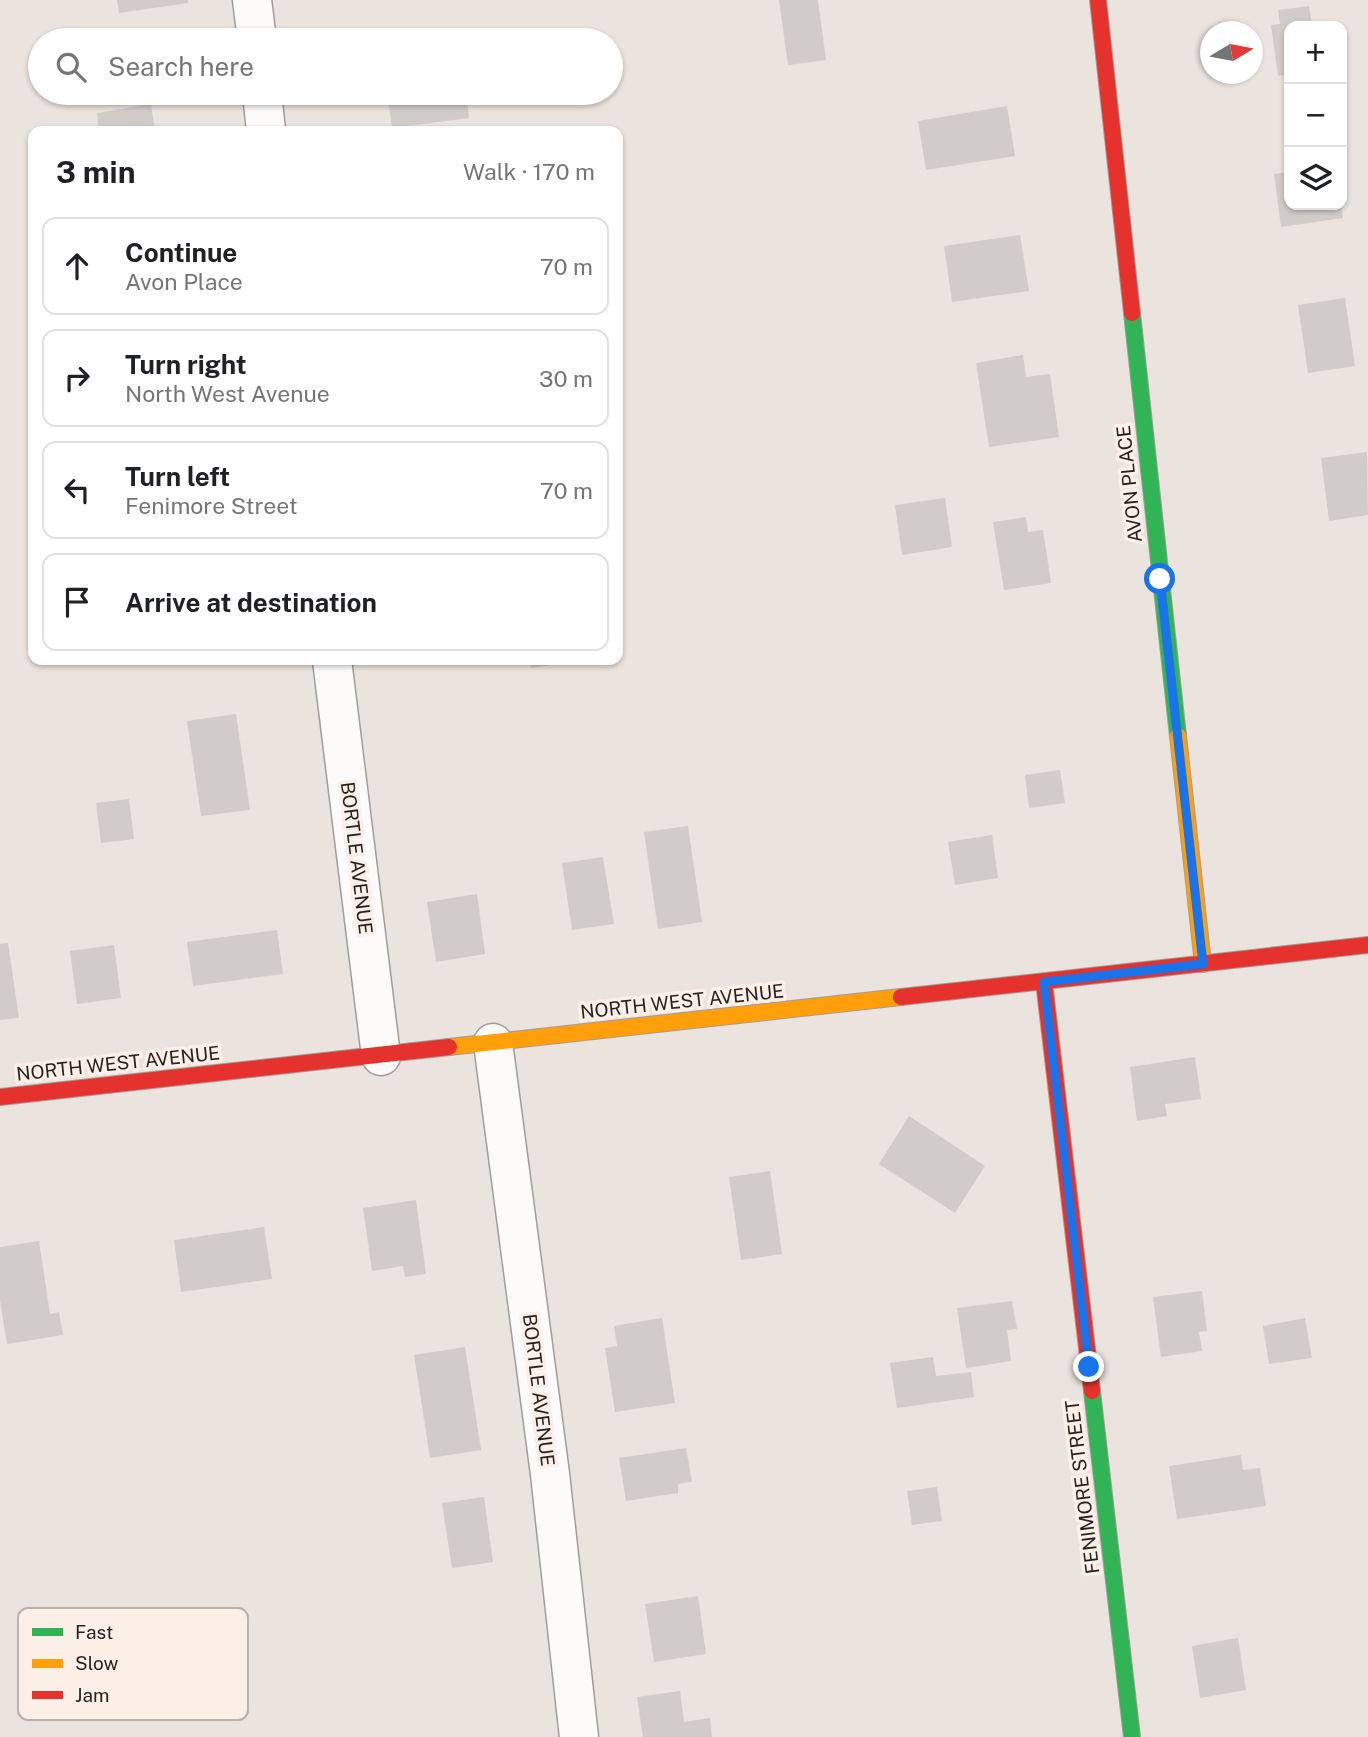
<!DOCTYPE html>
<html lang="en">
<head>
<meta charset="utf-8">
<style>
	:root { --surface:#fff; --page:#f6f6f6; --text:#202124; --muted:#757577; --line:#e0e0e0 }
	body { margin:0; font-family:"Public Sans",sans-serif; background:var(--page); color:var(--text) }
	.controls { position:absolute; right:21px; top:21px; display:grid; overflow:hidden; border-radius:14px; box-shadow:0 2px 5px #0004 }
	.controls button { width:63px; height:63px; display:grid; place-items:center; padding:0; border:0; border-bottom:2px solid var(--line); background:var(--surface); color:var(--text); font:35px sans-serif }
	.compass { position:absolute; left:1200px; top:21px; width:63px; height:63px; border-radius:50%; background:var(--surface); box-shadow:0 2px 5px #0004; rotate:80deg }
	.stop { position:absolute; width:21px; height:21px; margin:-16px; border:5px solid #1a73e8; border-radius:50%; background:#fff }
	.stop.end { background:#1a73e8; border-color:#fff; box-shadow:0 2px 7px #0008 }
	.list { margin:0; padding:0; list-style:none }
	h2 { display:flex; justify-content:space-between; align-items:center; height:91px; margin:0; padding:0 28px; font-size:30px }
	h2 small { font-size:23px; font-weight:400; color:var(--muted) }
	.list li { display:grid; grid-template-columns:46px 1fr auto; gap:21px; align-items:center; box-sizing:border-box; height:98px; margin:0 14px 14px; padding:0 14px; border:2px solid var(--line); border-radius:14px }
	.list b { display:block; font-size:26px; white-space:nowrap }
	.list p { margin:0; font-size:23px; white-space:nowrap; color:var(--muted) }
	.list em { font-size:23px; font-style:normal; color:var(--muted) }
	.icon { flex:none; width:38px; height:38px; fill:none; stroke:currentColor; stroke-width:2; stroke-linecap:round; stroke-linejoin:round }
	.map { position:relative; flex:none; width:1368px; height:1737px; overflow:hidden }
	.search { position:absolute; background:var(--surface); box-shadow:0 2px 5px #0004; left:28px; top:28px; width:595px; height:77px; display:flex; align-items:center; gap:18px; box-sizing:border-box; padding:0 24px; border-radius:38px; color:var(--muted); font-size:26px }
	.panel { position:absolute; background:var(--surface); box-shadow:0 2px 5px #0004; left:28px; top:126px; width:595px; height:539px; border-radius:14px }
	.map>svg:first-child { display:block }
	.building { fill:#d2ccc9 }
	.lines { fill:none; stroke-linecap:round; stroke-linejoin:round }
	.street-casing { stroke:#a29d9a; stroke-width:41 }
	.fast-casing { stroke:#a29d9a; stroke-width:18 }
	.slow-casing { stroke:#a29d9a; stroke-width:18 }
	.jam-casing { stroke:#a29d9a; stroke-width:18 }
	.street { stroke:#fcfbfa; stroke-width:38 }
	.fast { stroke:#30b455; stroke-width:16 }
	.slow { stroke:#ff9f0a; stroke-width:16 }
	.jam { stroke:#e5322d; stroke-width:16 }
	.route { stroke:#1a73e8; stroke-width:9 }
	.labels { text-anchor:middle; stroke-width:7; stroke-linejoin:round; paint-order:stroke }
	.street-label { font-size:19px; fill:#26221f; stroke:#fbefe7 }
	.key { fill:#fbefe7; stroke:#bbb2ab; stroke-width:2 }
	.key-label { font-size:19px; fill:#26221f }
</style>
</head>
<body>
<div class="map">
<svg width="1368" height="1737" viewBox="0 0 1368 1737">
	<rect width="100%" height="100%" fill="#eae3de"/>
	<path class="building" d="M 117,0 L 188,0 L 188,3 L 119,13 Z
		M 779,0 L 818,0 L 826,60 L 788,65 Z
		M 1309,6 L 1312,26 L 1289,26 L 1289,74 L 1278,76 L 1271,25 L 1280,24 L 1278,10 Z
		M 377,93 L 466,93 L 469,118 L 392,128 L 389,105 L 379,105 Z
		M 151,104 L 155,131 L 99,131 L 97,113 Z
		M 1007,106 L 1015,156 L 926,170 L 918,121 Z
		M 1289,172 L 1289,205 L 1341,205 L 1343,218 L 1281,227 L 1274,174 Z
		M 1020,235 L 1029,291 L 952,302 L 944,246 Z
		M 1345,298 L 1355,366 L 1308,373 L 1298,305 Z
		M 1023,355 L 1026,377 L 1050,374 L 1059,437 L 989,447 L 976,363 Z
		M 1367,452 L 1368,515 L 1329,521 L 1321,458 Z
		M 945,498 L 952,547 L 902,555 L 895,505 Z
		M 1026,517 L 1028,532 L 1043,530 L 1051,583 L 1004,590 L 993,522 Z
		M 529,660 L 579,660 L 579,661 L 531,668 Z
		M 236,714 L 250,810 L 201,816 L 187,721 Z
		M 1060,770 L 1065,803 L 1029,808 L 1025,775 Z
		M 129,799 L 134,839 L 101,843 L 96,803 Z
		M 688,826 L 702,922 L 658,929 L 644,832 Z
		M 992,835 L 998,878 L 955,885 L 948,842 Z
		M 603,857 L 614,924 L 572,930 L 562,863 Z
		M 477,894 L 485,954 L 436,962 L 427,902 Z
		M 277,930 L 283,974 L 193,986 L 187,942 Z
		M 8,943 L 19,1018 L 0,1020 L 0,944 Z
		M 114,945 L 121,998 L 77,1004 L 70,951 Z
		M 1195,1057 L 1201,1099 L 1165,1104 L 1167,1116 L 1137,1121 L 1130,1067 Z
		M 909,1116 L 985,1166 L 955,1213 L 879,1164 Z
		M 770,1171 L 782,1254 L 741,1260 L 729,1177 Z
		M 416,1200 L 426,1274 L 405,1277 L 403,1266 L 372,1271 L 363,1208 Z
		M 264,1227 L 272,1279 L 181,1292 L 174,1240 Z
		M 39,1241 L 50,1314 L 59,1312 L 63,1335 L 7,1344 L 0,1300 L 0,1247 Z
		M 1202,1291 L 1207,1331 L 1199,1332 L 1202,1351 L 1161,1357 L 1153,1297 Z
		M 1012,1301 L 1017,1329 L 1007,1330 L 1011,1361 L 966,1368 L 957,1308 Z
		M 662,1318 L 675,1403 L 615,1412 L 605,1348 L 617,1346 L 614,1326 Z
		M 1305,1318 L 1312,1358 L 1269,1364 L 1263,1326 Z
		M 465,1347 L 481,1450 L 430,1458 L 414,1355 Z
		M 933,1357 L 936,1376 L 971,1372 L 974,1397 L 897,1408 L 890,1363 Z
		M 686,1448 L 692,1482 L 678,1484 L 678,1493 L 626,1501 L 619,1458 Z
		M 1241,1455 L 1243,1470 L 1260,1468 L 1266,1506 L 1177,1519 L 1169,1466 Z
		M 937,1487 L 942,1521 L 912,1525 L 907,1491 Z
		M 484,1497 L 493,1562 L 452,1568 L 442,1503 Z
		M 698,1596 L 706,1654 L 654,1662 L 645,1604 Z
		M 1238,1638 L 1246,1690 L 1200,1698 L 1192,1646 Z
		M 680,1691 L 684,1722 L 710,1718 L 712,1737 L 643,1737 L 637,1697 Z"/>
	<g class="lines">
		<g class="street-casing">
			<path id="street" d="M 252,0 L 257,40
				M 262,93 L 266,131
				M 332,660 L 381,1056
				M 493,1043 L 550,1474 L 579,1737"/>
		</g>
		<g class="fast-casing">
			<path id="fast" d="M 1132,313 L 1178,736
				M 1092,1391 L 1132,1737"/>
		</g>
		<g class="slow-casing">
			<path id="slow" d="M 1178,736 L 1203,964
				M 449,1047 L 901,997"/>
		</g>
		<g class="jam-casing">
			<path id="jam" d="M 1098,0 L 1132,313
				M 1044,982 L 1092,1391
				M 901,997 L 1368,945
				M 0,1097 L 449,1047"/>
		</g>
		<use href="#street" class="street"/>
		<use href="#fast" class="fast"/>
		<use href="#slow" class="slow"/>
		<use href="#jam" class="jam"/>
	</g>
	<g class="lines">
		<path class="route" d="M 1089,1367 L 1044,982 L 1203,964 L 1160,579"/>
	</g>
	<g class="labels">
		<g class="street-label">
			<text transform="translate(1129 484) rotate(-96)" y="7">AVON PLACE</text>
			<text transform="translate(357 858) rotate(83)" y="7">BORTLE AVENUE</text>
			<text transform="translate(682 1001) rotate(-6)" y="7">NORTH WEST AVENUE</text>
			<text transform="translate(118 1063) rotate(-6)" y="7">NORTH WEST AVENUE</text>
			<text transform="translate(539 1390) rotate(83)" y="7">BORTLE AVENUE</text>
			<text transform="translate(1082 1487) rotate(-97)" y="7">FENIMORE STREET</text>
		</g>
	</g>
	<rect x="18" y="1608" width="230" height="112" rx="10" class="key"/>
	<rect x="32" y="1628" width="31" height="8" fill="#30b455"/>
	<rect x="32" y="1659" width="31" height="9" fill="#ff9f0a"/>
	<rect x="32" y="1691" width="31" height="8" fill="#e5322d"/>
	<g class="key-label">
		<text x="75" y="1639">Fast</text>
		<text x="75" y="1670">Slow</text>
		<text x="75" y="1702">Jam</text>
	</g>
</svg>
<div class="controls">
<button>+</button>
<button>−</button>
<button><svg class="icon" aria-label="layers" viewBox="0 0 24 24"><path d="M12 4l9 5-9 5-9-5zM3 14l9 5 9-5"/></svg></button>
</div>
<svg class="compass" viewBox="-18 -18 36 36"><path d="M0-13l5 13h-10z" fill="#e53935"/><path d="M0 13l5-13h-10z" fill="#757577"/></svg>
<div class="stop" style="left:1160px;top:579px"></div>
<div class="stop end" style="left:1089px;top:1367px"></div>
<div class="search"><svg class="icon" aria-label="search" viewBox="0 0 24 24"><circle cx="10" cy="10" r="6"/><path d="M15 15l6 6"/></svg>Search here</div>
<section class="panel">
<h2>3 min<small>Walk · 170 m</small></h2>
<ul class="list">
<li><svg class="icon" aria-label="ahead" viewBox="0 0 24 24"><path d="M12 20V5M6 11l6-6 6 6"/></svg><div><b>Continue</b><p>Avon Place</p></div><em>70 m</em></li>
<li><svg class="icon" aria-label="right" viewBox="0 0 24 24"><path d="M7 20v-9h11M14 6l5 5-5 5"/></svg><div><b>Turn right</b><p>North West Avenue</p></div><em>30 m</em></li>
<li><svg class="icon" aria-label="left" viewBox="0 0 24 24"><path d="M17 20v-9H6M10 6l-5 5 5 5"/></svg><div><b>Turn left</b><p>Fenimore Street</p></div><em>70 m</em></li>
<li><svg class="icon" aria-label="arrive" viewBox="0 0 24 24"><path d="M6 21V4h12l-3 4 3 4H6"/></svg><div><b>Arrive at destination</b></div></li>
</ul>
</section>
</div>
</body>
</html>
